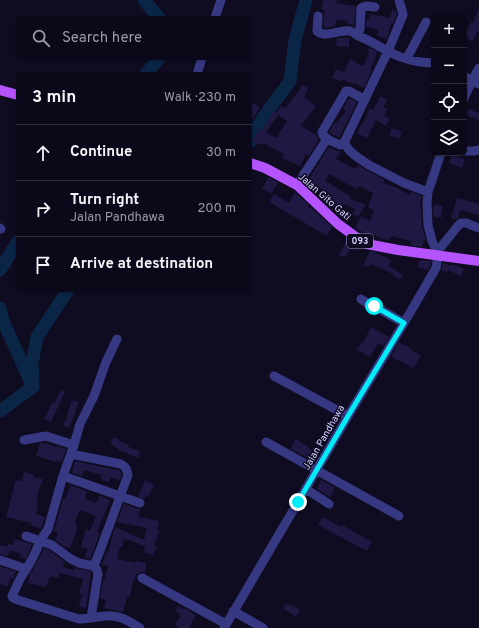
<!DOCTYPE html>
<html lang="en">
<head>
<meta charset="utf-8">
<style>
	:root { --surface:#0b0919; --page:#191726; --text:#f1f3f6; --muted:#9a9aa2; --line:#2b2a38 }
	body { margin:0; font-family:Overpass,sans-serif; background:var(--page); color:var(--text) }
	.controls { position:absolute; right:12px; top:12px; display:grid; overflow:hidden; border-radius:6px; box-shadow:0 1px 3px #0004 }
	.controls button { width:36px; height:36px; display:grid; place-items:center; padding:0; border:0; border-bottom:1px solid var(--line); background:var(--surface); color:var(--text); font:20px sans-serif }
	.stop { position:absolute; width:12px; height:12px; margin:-9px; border:3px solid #00edf8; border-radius:50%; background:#fff }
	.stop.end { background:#00edf8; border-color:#fff; box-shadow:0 1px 4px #0008 }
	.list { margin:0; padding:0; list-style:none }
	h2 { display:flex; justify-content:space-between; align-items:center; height:52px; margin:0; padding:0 16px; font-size:17px }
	h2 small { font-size:13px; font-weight:400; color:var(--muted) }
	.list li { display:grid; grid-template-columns:26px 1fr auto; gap:12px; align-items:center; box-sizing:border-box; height:56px; padding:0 16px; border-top:1px solid var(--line) }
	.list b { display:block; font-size:15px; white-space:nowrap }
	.list p { margin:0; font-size:13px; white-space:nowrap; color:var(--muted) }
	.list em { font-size:13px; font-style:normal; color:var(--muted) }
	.icon { flex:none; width:22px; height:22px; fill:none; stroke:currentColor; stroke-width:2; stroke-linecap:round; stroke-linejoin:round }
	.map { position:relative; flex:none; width:479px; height:628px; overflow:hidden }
	.search { position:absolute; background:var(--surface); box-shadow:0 1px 3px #0004; left:16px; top:16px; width:236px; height:44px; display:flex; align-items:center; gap:10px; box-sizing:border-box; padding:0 14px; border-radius:6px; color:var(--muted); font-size:15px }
	.panel { position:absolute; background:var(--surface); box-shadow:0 1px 3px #0004; left:16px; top:72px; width:236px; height:220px; border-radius:6px }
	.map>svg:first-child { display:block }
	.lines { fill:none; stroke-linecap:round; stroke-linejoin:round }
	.river { stroke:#0b2547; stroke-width:13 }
	.building { fill:#1e1842; fill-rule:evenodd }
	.minor { stroke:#363881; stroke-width:9 }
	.major { stroke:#b554ff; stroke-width:10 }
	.route { stroke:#00edf8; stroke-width:5 }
	.labels { text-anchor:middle; stroke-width:3; stroke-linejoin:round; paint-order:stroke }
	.shield { fill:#0f0c21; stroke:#9593bc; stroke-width:1 }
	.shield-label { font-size:9px; font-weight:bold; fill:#cfcdff }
	.street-label { font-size:10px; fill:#cfcdff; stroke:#0f0c21 }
</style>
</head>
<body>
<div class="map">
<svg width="479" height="628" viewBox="0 0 479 628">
	<rect width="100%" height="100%" fill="#0f0c21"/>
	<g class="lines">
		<path class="river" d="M 144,0 L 159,18
			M 146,74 L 159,58
			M 250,142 L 262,119 L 290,81 L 295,40 L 306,0
			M 0,270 L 18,241
			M 0,308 L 3,321 L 33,387 L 0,411
			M 33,380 L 32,364 L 37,337 L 68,290"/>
	</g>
	<path class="building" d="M 323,0 L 337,0 L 336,3 L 356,6 L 354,25 L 347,24 L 348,21 L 336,20 L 335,26 L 324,28 L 325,26 L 323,26 L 324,10 L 321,10 Z
		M 479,8 L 479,32 L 477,32 L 473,41 L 464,37 L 464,33 L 467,28 L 468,29 L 471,22 L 473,23 Z
		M 392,10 L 396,11 L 397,14 L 393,24 L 391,23 L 387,39 L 377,36 L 379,30 L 366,27 L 366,20 L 369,20 L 370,14 L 390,18 Z
		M 337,38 L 349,38 L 349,47 L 336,46 Z
		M 369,47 L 377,52 L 375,58 L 376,58 L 370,69 L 372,70 L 364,88 L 354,83 L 353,84 L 342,79 L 341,81 L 332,78 L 336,69 L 344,72 L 350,59 L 363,66 L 369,54 L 367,53 Z
		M 302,85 L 308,88 L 304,97 L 316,106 L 301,126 L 317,135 L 319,139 L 309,156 L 306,154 L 300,166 L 282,158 L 284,154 L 263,143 L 261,145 L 252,141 L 259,129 L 262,130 L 274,111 L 276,113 L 281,106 L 285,108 L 299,91 ZM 278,115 L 287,121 L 276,138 L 266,132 Z
		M 381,96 L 387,100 L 383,107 L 387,109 L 384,116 L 390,119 L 386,126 L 376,120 L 367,138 L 357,133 L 361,125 L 362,125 L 370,108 L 373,110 Z
		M 349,98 L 357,102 L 339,138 L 329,132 L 334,124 L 335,124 L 346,111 L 343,109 Z
		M 250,101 L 260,107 L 250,124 Z
		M 469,109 L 479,113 L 479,120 L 467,115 Z
		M 392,128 L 402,132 L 399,139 L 389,135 Z
		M 329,147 L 338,151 L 341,151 L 336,159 L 355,169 L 358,165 L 366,170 L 385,180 L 383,183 L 393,186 L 410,195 L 411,192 L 422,196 L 420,206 L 421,207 L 422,226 L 426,240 L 424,240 L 422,247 L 410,245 L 411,241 L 391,236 L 389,240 L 385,239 L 385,240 L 370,233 L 369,235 L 355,228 L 361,216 L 370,221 L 374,210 L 368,207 L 373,193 L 359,186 L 357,189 L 329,174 L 325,181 L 350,196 L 349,198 L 359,203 L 360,202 L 366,205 L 358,217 L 352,214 L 355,209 L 342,203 L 339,210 L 329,205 L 333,197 L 308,180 Z
		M 452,154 L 465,160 L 462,168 L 449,163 Z
		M 268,177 L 278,182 L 271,194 L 262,189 Z
		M 295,192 L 309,205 L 308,207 L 314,210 L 332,227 L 327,236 L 269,202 L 274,194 L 289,203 Z
		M 457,198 L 479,204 L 479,215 L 460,210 L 458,218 L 456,219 L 451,218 Z
		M 435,204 L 443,206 L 441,218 L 434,217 L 433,210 Z
		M 347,239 L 356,245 L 353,249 L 351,248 L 345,257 L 339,255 Z
		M 370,251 L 376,252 L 376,253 L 391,260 L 389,266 L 403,275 L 401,278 L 399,279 L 392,275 L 393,274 L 370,264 L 369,267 L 363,265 Z
		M 420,260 L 431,261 L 430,266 L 428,270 L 417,267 Z
		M 443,263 L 451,266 L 452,264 L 464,269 L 461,276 L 447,270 L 447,272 L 441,270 Z
		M 371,327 L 389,337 L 383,346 L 378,343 L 370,357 L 357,350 L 362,342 L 363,343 Z
		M 399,342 L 412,349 L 411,350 L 421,355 L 414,368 L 391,357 Z
		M 61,390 L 65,392 L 51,422 L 44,419 L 52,403 L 54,404 Z
		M 72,400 L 79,402 L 72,421 L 69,428 L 63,425 L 68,415 L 67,415 Z
		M 114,437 L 122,442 L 129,445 L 128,447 L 140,451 L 138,458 L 119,450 L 110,443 Z
		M 295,439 L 301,442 L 313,451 L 311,453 L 316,455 L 313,461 L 291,449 Z
		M 40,443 L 43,443 L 58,447 L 58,446 L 66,449 L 62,462 L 56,460 L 56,462 L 36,456 Z
		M 75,461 L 116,470 L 116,469 L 119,470 L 121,472 L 122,474 L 120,480 L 111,477 L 109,482 L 101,480 L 102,475 L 84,470 L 82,476 L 72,473 Z
		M 24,472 L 33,474 L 33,477 L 43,479 L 42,484 L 41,484 L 39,490 L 36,502 L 38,502 L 36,514 L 45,517 L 41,529 L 31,525 L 31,523 L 6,517 L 16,480 L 22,481 Z
		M 145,480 L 154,485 L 148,497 L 146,495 L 144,499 L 138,496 Z
		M 321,480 L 335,487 L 330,497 L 317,489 Z
		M 67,484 L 86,491 L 86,492 L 87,492 L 85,499 L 96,503 L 100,496 L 110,500 L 97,532 L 100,533 L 90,559 L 85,558 L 88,549 L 81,547 L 86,529 L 90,531 L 96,516 L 80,510 L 75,522 L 77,523 L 76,527 L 78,527 L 70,548 L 63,546 L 55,540 L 58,532 L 54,531 L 63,499 L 65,499 L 71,485 Z
		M 124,504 L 138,509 L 141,509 L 138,517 L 159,521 L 157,530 L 160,531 L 154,545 L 157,546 L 153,556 L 144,552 L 145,547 L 130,540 L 130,541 L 124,539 L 122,547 L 120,547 L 117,559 L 135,563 L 136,561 L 146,563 L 145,573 L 141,572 L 136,574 L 134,581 L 133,580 L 130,597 L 127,597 L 123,612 L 104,608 L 106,600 L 100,598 L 103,581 L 104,581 L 108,566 L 102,565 L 106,553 L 108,553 L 115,527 L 144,540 L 147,528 L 117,522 Z
		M 323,517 L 341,527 L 342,525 L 372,542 L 367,551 L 318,525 Z
		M 15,539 L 32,544 L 26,559 L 20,557 L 21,554 L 10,550 L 8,556 L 0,554 L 0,545 L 7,547 L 8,544 L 13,545 Z
		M 44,548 L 49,550 L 65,562 L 63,567 L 74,570 L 75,568 L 91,571 L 91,573 L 86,608 L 79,607 L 82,594 L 79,593 L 83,579 L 60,573 L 58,578 L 50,576 L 46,587 L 28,583 L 30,574 L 35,566 Z
		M 0,566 L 17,572 L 15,573 L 13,579 L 10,578 L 8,586 L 0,584 Z
		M 286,603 L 291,606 L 292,605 L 300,610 L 296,617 L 283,608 Z
		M 178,606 L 183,609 L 184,608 L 196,615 L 189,628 L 179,628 L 175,625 L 180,616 L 179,616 L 180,614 L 175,612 Z"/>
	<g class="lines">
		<path class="minor" d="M 318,16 L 317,31 C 325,39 340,29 350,31 C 354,32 357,36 361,37 C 371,41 380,47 389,52 C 403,59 419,63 434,63
			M 215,18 L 221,0
			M 358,36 L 360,29 L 361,8 L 366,6 L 375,7
			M 407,58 L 426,22
			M 197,74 L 202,58
			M 464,76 L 472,81 L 479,84
			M 464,98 L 472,81 L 479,68
			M 329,140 L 323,135 L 322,132 L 346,91 L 349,91 L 365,100
			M 344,143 L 350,151 L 357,157 L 369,165 L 404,183 L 428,192
			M 464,151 L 474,151 L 479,150
			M 297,185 L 325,142 L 329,140 L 340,145 L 344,143 L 388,51 L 403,15 L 402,10 L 399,1
			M 0,228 L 1,229
			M 437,252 L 457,227 L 461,223 L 466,223 L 479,228
			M 361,299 L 367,303 L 374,306 L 404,323
			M 117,339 L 106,362 L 94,396 L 80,424 L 74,445 L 63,476 L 48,529 L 40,541 L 36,551 L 30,563 L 20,579 L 12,596 L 13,598 L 18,600 L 79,619 C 88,619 96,617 105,616 C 118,614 129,621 140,628
			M 274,376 L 348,416
			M 24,440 L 46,436 L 74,445
			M 266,442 L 399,516
			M 71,454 L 121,464 C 126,467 127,469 128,475 L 101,548 L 94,566
			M 63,476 L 140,503
			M 306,489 L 329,504
			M 26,536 L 52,545 L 71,559 L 79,563 L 94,566 L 97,570 L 98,574 L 91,618
			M 0,560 L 26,569
			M 142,578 L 226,624
			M 233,611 L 263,628
			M 224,628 L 298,502 L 348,416 L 404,323 L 436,268 L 438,256 L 437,252 L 432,241 L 428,225 L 427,202 L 428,192 L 441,153"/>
		<path class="major" d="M 0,90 L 18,95
			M 250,163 L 265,168 L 297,185 L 338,224 L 360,240 L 367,244 L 398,250 L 479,261"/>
	</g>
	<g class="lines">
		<path class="route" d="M 298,502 L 348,416 L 404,323 L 374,306"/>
	</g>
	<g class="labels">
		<rect class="shield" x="347" y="234" width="26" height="14" rx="3"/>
		<g class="shield-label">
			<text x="360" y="244">093</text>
		</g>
		<g class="street-label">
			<text transform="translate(325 196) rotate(41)" y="4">Jalan Gito Gati</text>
			<text transform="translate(323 437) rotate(-60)" y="4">Jalan Pandhawa</text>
		</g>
	</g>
</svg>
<div class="controls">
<button>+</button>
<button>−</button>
<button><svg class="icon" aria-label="locate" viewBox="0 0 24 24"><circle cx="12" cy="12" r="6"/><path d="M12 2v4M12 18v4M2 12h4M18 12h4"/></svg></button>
<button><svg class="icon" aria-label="layers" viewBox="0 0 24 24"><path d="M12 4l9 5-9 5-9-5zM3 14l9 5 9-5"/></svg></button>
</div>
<div class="stop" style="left:374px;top:306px"></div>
<div class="stop end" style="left:298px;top:502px"></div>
<div class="search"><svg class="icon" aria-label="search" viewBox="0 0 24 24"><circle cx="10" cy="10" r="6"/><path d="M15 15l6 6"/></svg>Search here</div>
<section class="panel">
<h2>3 min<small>Walk · 230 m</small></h2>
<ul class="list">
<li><svg class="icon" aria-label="ahead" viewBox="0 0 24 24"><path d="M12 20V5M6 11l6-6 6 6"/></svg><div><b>Continue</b></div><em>30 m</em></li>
<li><svg class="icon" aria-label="right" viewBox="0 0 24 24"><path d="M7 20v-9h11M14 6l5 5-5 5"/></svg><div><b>Turn right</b><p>Jalan Pandhawa</p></div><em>200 m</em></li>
<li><svg class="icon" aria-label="arrive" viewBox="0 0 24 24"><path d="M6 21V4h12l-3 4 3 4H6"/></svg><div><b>Arrive at destination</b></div></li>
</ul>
</section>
</div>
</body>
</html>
